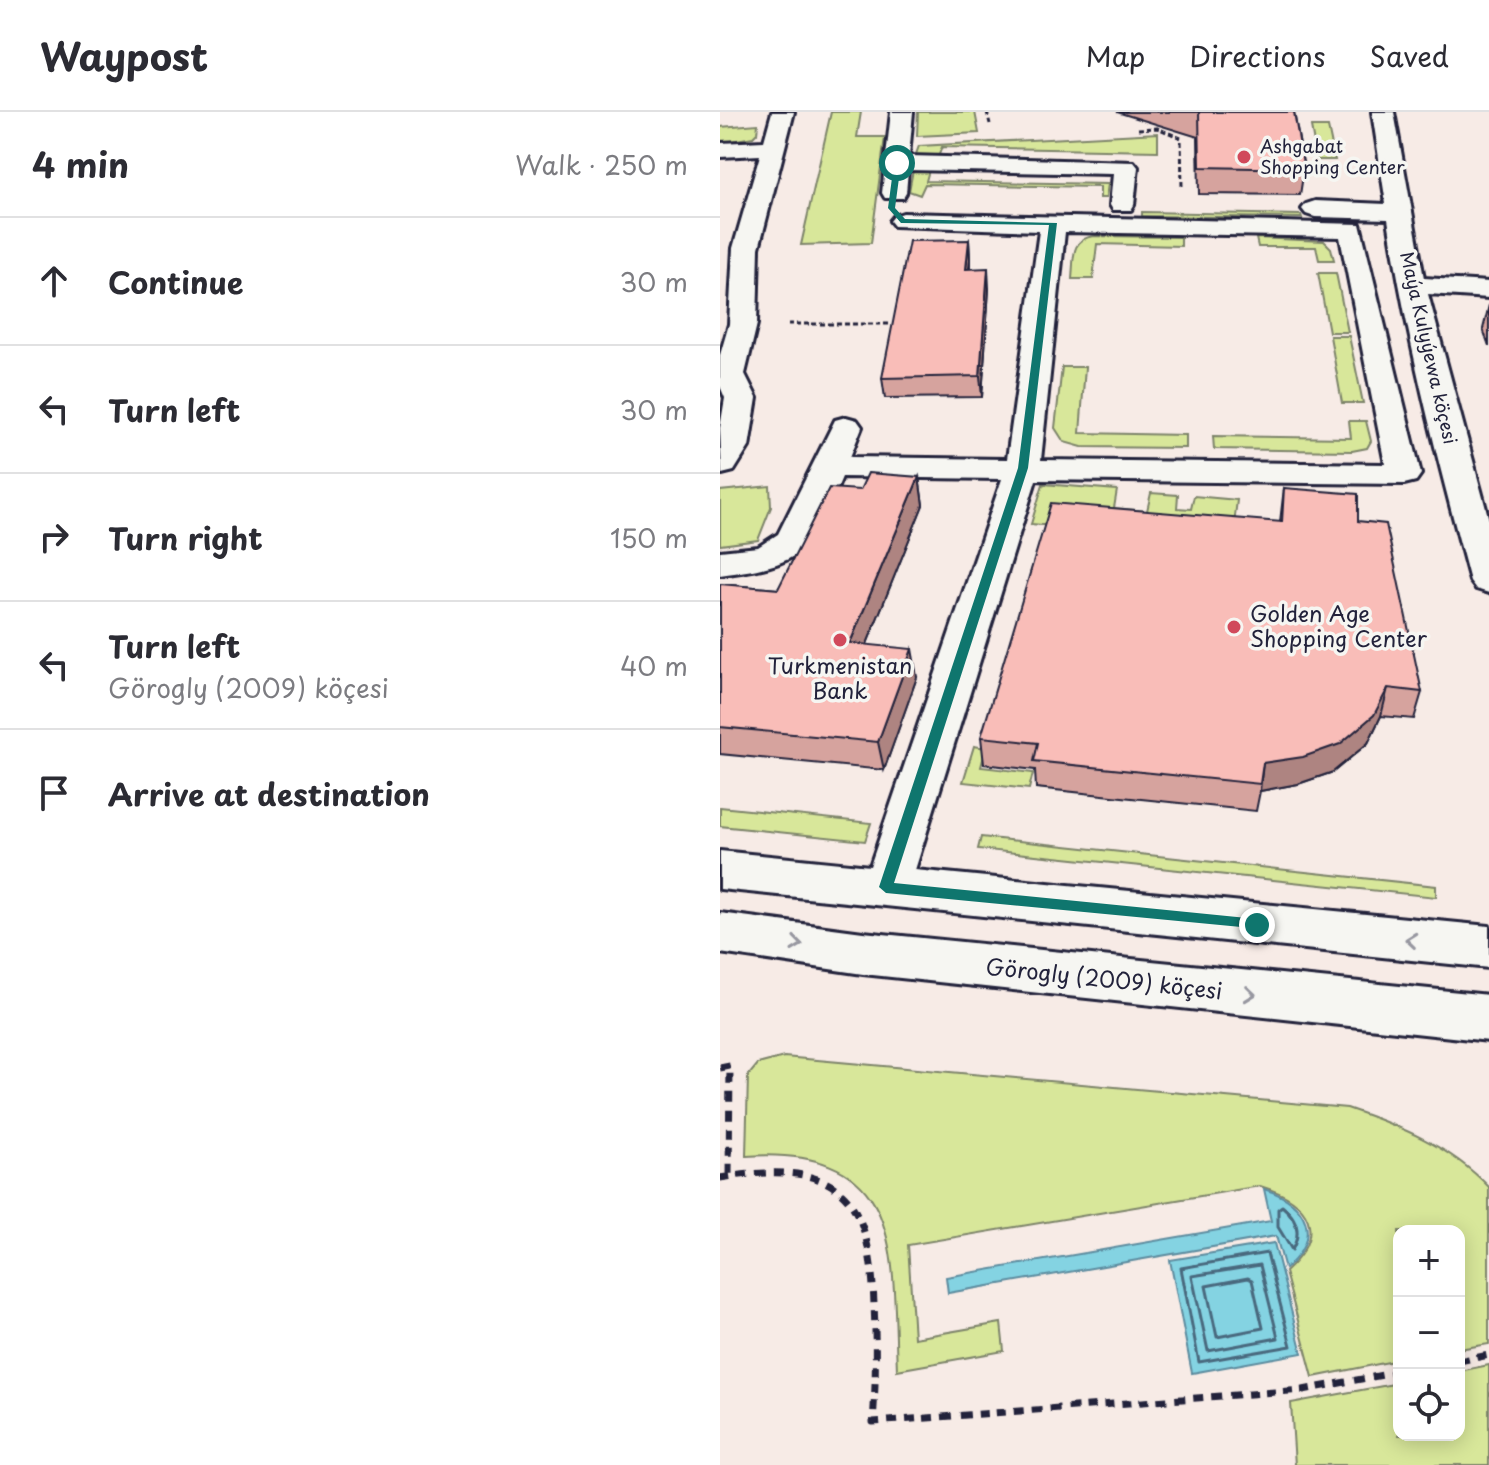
<!DOCTYPE html>
<html lang="en">
<head>
<meta charset="utf-8">
<style>
	:root { --surface:#fff; --page:#f7f7f7; --text:#2b2b33; --muted:#7c7c81; --line:#e1e1e2 }
	body { margin:0; font-family:"Playpen Sans",sans-serif; background:var(--page); color:var(--text) }
	.controls { position:absolute; right:24px; bottom:24px; display:grid; overflow:hidden; border-radius:16px; box-shadow:0 4px 20px #0003 }
	.controls button { width:72px; height:72px; display:grid; place-items:center; padding:0; border:0; border-bottom:2px solid var(--line); background:var(--surface); color:var(--text); font:40px sans-serif }
	.stop { position:absolute; width:24px; height:24px; margin:-18px; border:6px solid #0f766e; border-radius:50%; background:#fff }
	.stop.end { background:#0f766e; border-color:#fff; box-shadow:0 2px 8px #0008 }
	.list { margin:0; padding:0; list-style:none }
	h2 { display:flex; justify-content:space-between; align-items:center; height:104px; margin:0; padding:0 32px; font-size:34px }
	h2 small { font-size:26px; font-weight:400; color:var(--muted) }
	.list li { display:grid; grid-template-columns:52px 1fr auto; gap:24px; align-items:center; box-sizing:border-box; height:128px; padding:0 32px; border-top:2px solid var(--line) }
	.list b { display:block; font-size:30px; white-space:nowrap }
	.list p { margin:0; font-size:26px; white-space:nowrap; color:var(--muted) }
	.list em { font-size:26px; font-style:normal; color:var(--muted) }
	.icon { flex:none; width:44px; height:44px; fill:none; stroke:currentColor; stroke-width:2; stroke-linecap:round; stroke-linejoin:round }
	.map { position:relative; flex:none; width:769px; height:1353px; overflow:hidden }
	header { display:flex; align-items:center; gap:48px; box-sizing:border-box; height:112px; padding:0 40px; background:var(--surface); border-bottom:2px solid var(--line) }
	header strong { font-size:38px }
	nav { display:flex; gap:44px; margin-inline-start:auto; font-size:28px }
	main { display:flex }
	aside { flex:1; background:var(--surface) }
	.map>svg:first-child { display:block }
	.green { fill:#d8e79a; stroke:#7d846a; stroke-width:2 }
	.water { fill:#84d3e2; stroke:#5d8c9f; stroke-width:2 }
	.lines { fill:none; stroke-linecap:round; stroke-linejoin:round }
	.shore { stroke:#49697e; stroke-width:3 }
	.minor-casing { stroke:#22223b; stroke-width:6 }
	.path-far1 { stroke:#22223b; stroke-width:3; stroke-dasharray:5 3; stroke-linecap:butt }
	.path { stroke:#22223b; stroke-width:7; stroke-dasharray:10 8; stroke-linecap:butt }
	.minor { fill:#f6f6f2; fill-rule:evenodd }
	.wall { fill:#d6a39e; stroke:#22223b; stroke-width:2 }
	.shaded-wall { fill:#ae8481; stroke:#22223b; stroke-width:2 }
	.building { fill:#f9bdb8; stroke:#22223b; stroke-width:2 }
	.oneway { stroke:#9797a0 }
	.route { fill:#0f766e }
	.poi-dot { fill:#d1495b; stroke:#f6f6f2; stroke-width:3 }
	.labels { text-anchor:middle; stroke-width:7; stroke-linejoin:round; paint-order:stroke }
	.far-poi-label { font-size:18px; fill:#22223b; stroke:#f6f6f2; text-anchor:start }
	.far-street-label { font-size:18px; fill:#22223b; stroke:#f6f6f2 }
	.poi-label { font-size:22px; fill:#22223b; stroke:#f6f6f2; text-anchor:start }
	.street-label { font-size:22px; fill:#22223b; stroke:#f6f6f2 }
</style>
</head>
<body>
<header>
<strong>Waypost</strong>
<nav><a>Map</a><a>Directions</a><a>Saved</a></nav>
</header>
<main>
<aside>
<h2>4 min<small>Walk · 250 m</small></h2>
<ul class="list">
<li><svg class="icon" aria-label="ahead" viewBox="0 0 24 24"><path d="M12 20V5M6 11l6-6 6 6"/></svg><div><b>Continue</b></div><em>30 m</em></li>
<li><svg class="icon" aria-label="left" viewBox="0 0 24 24"><path d="M17 20v-9H6M10 6l-5 5 5 5"/></svg><div><b>Turn left</b></div><em>30 m</em></li>
<li><svg class="icon" aria-label="right" viewBox="0 0 24 24"><path d="M7 20v-9h11M14 6l5 5-5 5"/></svg><div><b>Turn right</b></div><em>150 m</em></li>
<li><svg class="icon" aria-label="left" viewBox="0 0 24 24"><path d="M17 20v-9H6M10 6l-5 5 5 5"/></svg><div><b>Turn left</b><p>Görogly (2009) köçesi</p></div><em>40 m</em></li>
<li><svg class="icon" aria-label="arrive" viewBox="0 0 24 24"><path d="M6 21V4h12l-3 4 3 4H6"/></svg><div><b>Arrive at destination</b></div></li>
</ul>
</aside>
<div class="map">
<svg width="769" height="1353" viewBox="0 0 769 1353">
	<rect width="100%" height="100%" fill="#f7ebe6"/>
	<filter id="ink" filterUnits="userSpaceOnUse"><feTurbulence type="fractalNoise" baseFrequency=".0125" numOctaves="2"/><feDisplacementMap in="SourceGraphic" scale="16" xChannelSelector="R" yChannelSelector="G"/><feConvolveMatrix kernelMatrix="1 2 1 2 8 2 1 2 1" color-interpolation-filters="sRGB"/></filter>
	<g filter="url(#ink)">
		<path class="green" d="M 111,0 L 141,0 L 137,25 L 165,25 L 151,131 L 81,133 Z
			M 198,0 L 255,0 L 259,21 L 197,24 Z
			M 38,12 L 37,21 L 33,25 L 0,31 L 0,15 Z
			M 591,15 L 608,15 L 615,48 L 597,48 Z
			M 438,21 L 438,39 L 222,35 L 218,45 L 195,45 L 199,34 Z
			M 193,58 L 209,58 L 206,69 L 388,72 L 386,86 L 380,86 L 380,75 L 205,72 L 200,83 L 189,79 Z
			M 422,100 L 581,103 L 582,106 L 422,104 Z
			M 375,124 L 461,125 L 461,134 L 377,132 L 373,167 L 352,167 C 354,147 350,126 375,124 Z
			M 536,126 L 604,129 L 611,136 L 614,148 L 599,148 L 596,135 L 538,135 Z
			M 598,161 L 616,161 L 628,220 L 609,220 Z
			M 610,224 L 629,224 L 643,291 L 622,291 Z
			M 342,255 L 365,255 L 360,321 L 466,323 L 466,336 L 362,335 L 344,330 L 335,316 Z
			M 629,309 L 646,309 L 651,329 L 647,336 L 632,339 L 494,337 L 493,324 L 631,326 Z
			M 323,372 L 397,378 L 394,396 L 427,399 L 431,381 L 458,383 L 457,396 L 471,397 L 474,384 L 517,388 L 512,429 L 311,412 Z
			M 50,374 L 51,395 L 38,428 L 0,433 L 0,379 Z
			M 254,634 L 266,636 L 261,655 L 313,661 L 309,677 L 243,670 Z
			M 0,695 L 151,711 L 145,729 L 0,714 Z
			M 261,725 L 716,774 L 716,785 L 258,737 Z
			M 64,945 L 627,996 C 680,1014 730,1034 769,1075 L 769,1232 L 739,1237 L 739,1119 L 679,1119 L 679,1248 L 593,1265 L 565,1160 C 608,1121 591,1089 540,1074 L 188,1133 L 194,1226 L 281,1211 L 284,1239 L 177,1258 C 172,1137 185,1034 26,1044 L 28,964 L 38,952 Z
			M 769,1253 L 769,1353 L 575,1353 L 571,1291 L 679,1271 L 679,1323 L 739,1323 L 739,1259 Z"/>
		<path class="water" d="M 544,1077 C 588,1091 603,1124 565,1157 L 556,1124 L 228,1181 L 226,1165 L 551,1109 Z
			M 554,1131 L 582,1241 L 472,1261 L 450,1148 Z"/>
		<g class="lines">
			<path class="shore" d="M 562,1094 C 577,1106 582,1120 572,1138 L 558,1115 L 558,1097 Z
				M 547,1141 L 571,1234 L 479,1250 L 461,1156 Z
				M 540,1153 L 558,1226 L 488,1239 L 472,1164 Z
				M 528,1166 L 532,1168 L 543,1216 L 497,1225 L 486,1174 Z"/>
			<g class="minor-casing">
				<path id="minor" d="M 52,0 L 74,0 L 39,136 L 37,212 L 25,262 L 37,286 L 29,335 L 14,359 L 2,362 L 0,316 L 5,286 L 0,274 L 0,243 L 9,212 L 13,136 L 40,43 L 0,45 L 0,31 L 44,29 Z
					M 171,0 L 193,0 L 189,44 L 414,50 L 418,55 L 414,93 L 411,98 L 393,98 L 390,93 L 393,62 L 188,58 L 186,81 L 183,86 L 165,86 L 162,81 Z
					M 652,0 L 674,0 L 704,166 L 769,170 L 769,186 L 708,182 L 769,408 L 769,481 L 756,477 L 750,469 C 718,350 687,230 668,107 L 595,105 L 586,102 L 582,97 L 586,92 L 595,89 L 666,92 Z
					M 183,101 L 640,112 L 701,362 L 696,369 L 684,372 L 316,368 L 195,758 L 769,814 L 769,856 L 0,777 L 0,739 L 150,754 L 282,367 L 122,365 C 89,443 84,452 0,463 L 0,439 L 38,435 L 58,422 L 115,308 L 126,305 L 137,308 L 142,315 L 130,345 L 287,347 L 319,119 L 174,114 L 170,109 L 174,104 ZM 345,120 L 620,125 L 665,352 L 321,348 Z
					M 0,801 L 143,820 L 769,883 L 769,929 L 143,862 L 0,841 Z"/>
			</g>
			<path class="path-far1" d="M 267,0 L 270,12
				M 418,17 L 437,16 L 461,26 L 462,75
				M 68,212 L 178,212"/>
			<path class="path" d="M 0,956 L 10,954 L 9,1064
				M 0,1066 C 117,1047 150,1078 154,1193 C 156,1232 156,1271 153,1310 L 583,1278 L 679,1260
				M 739,1249 L 769,1243"/>
			<use href="#minor" class="minor"/>
		</g>
		<path class="wall" d="M 397,0 L 574,0 L 584,57 L 580,83 L 479,82 L 478,25 Z
			M 249,128 L 250,147 L 250,156 L 269,176 L 262,285 L 165,286 L 162,266 Z
			M 769,193 L 769,234 L 763,217 Z
			M 199,365 L 203,393 L 147,532 L 197,565 L 164,658 L 0,642 L 0,472 L 58,477 L 140,378 Z
			M 564,376 L 638,409 L 702,580 L 694,607 L 661,604 L 648,631 L 613,660 L 578,672 L 540,679 L 536,699 L 316,676 L 315,658 L 264,652 L 261,625 L 560,410 Z"/>
		<path class="shaded-wall" d="M 249,128 L 250,147 L 247,176 L 246,157 Z
			M 268,156 L 269,176 L 262,285 L 260,264 Z
			M 199,365 L 203,393 L 136,559 L 130,531 Z
			M 192,537 L 197,565 L 164,658 L 158,630 Z
			M 668,576 L 661,604 L 648,631 L 613,660 L 578,672 L 540,679 L 543,651 Z"/>
		<path class="building" d="M 479,0 L 574,0 L 584,57 L 480,55 Z
			M 249,128 L 246,157 L 268,156 L 260,264 L 162,266 L 189,129 Z
			M 148,361 L 199,365 L 130,531 L 192,537 L 158,630 L 0,615 L 0,472 L 58,477 L 109,376 L 140,378 Z
			M 564,376 L 638,382 L 638,409 L 666,412 L 702,580 L 668,576 L 654,603 L 620,632 L 583,645 L 543,651 L 540,672 L 314,649 L 318,631 L 261,625 L 331,391 L 562,410 Z"/>
		<defs><path id="oneway-chevron" d="M-2-3.5L2.5 0L-2 3.5" fill="none" stroke-width="1.6" stroke-linecap="round" stroke-linejoin="round" transform="scale(2)"/></defs>
		<g class="oneway">
			<use href="#oneway-chevron" transform="translate(691 828) rotate(-174)"/>
			<use href="#oneway-chevron" transform="translate(77 832) rotate(8)"/>
			<use href="#oneway-chevron" transform="translate(530 882) rotate(6)"/>
		</g>
	</g>
	<path class="route" d="M 177,49 L 181,51 L 175,96 L 185,107 L 337,111 L 308,356 L 174,771 L 537,807 L 542,808 L 542,817 L 166,781 L 159,775 L 298,356 L 329,113 L 181,111 L 168,96 L 174,51 Z"/>
	<g class="poi-dot">
		<circle cx="524" cy="45" r="8"/>
		<circle cx="514" cy="515" r="8"/>
		<circle cx="120" cy="528" r="8"/>
	</g>
	<g class="labels">
		<g class="far-poi-label">
			<text x="540" y="41">Ashgabat<tspan x="540" dy="21">Shopping Center</tspan></text>
		</g>
		<g class="far-street-label">
			<text transform="translate(708 236) rotate(77)" y="6">Maýa Kulyýewa köçesi</text>
		</g>
		<g class="poi-label">
			<text x="530" y="510">Golden Age<tspan x="530" dy="25">Shopping Center</tspan></text>
			<text x="120" y="562" text-anchor="middle">Turkmenistan<tspan x="120" dy="25">Bank</tspan></text>
		</g>
		<g class="street-label">
			<text transform="translate(384 867) rotate(6)" y="8">Görogly (2009) köçesi</text>
		</g>
	</g>
</svg>
<div class="controls">
<button>+</button>
<button>−</button>
<button><svg class="icon" aria-label="locate" viewBox="0 0 24 24"><circle cx="12" cy="12" r="6"/><path d="M12 2v4M12 18v4M2 12h4M18 12h4"/></svg></button>
</div>
<div class="stop" style="left:177px;top:51px"></div>
<div class="stop end" style="left:537px;top:813px"></div>
</div>
</main>
</body>
</html>
